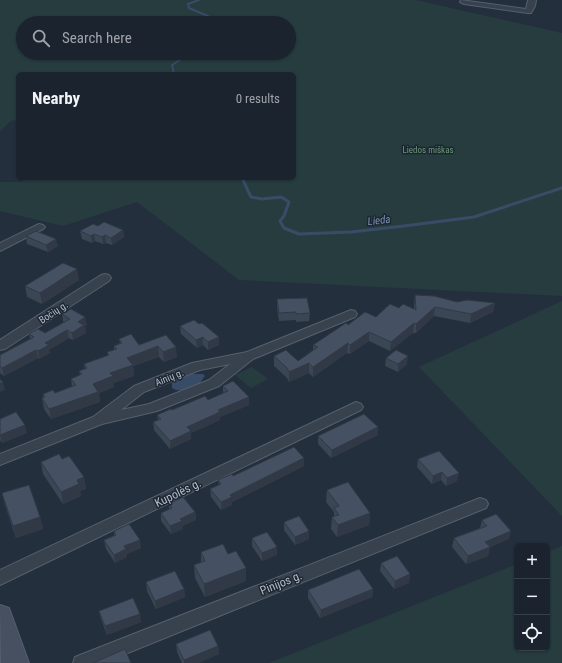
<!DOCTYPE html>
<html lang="en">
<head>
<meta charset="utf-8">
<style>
	:root { --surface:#1b232e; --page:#242b36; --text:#f1f3f6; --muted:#a0a4aa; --line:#39404a }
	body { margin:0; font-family:"Roboto Condensed",sans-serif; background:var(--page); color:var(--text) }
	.controls { position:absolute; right:12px; bottom:12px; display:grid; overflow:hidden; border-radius:6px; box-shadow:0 1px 3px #0004 }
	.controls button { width:36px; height:36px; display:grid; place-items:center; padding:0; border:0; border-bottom:1px solid var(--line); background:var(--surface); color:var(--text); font:20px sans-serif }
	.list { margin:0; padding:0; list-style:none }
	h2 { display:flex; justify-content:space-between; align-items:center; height:52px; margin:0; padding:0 16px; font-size:17px }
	h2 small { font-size:13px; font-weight:400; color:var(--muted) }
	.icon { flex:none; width:22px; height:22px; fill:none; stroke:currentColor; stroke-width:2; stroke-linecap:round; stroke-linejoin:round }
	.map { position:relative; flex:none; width:562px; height:663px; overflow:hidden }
	.search { position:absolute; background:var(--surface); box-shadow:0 1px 3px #0004; left:16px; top:16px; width:280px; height:44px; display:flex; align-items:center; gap:10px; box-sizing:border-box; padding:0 14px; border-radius:22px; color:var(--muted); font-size:15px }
	.panel { position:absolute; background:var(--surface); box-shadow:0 1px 3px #0004; left:16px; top:72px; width:280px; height:108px; border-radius:6px }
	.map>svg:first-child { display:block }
	.green { fill:#263c3f; fill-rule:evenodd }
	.water { fill:#394c67 }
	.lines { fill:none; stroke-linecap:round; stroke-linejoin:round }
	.stream-far1 { stroke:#394c67; stroke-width:2 }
	.stream { stroke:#394c67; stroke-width:3 }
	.street-casing { stroke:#565f6c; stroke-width:2 }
	.secondary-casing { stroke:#565f6c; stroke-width:2 }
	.street { fill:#38414e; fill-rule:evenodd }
	.secondary { fill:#465061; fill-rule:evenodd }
	.wall { fill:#3b4654 }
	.shaded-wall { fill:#303945 }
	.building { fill:#455162; stroke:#303945 }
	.labels { text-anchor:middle; stroke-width:3; stroke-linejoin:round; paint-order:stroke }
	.far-park-label { font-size:9px; fill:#6b9a76; stroke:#1d2633 }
	.street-label { font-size:10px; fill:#b4bcc9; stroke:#1d2633 }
	.water-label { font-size:11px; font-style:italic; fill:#7c92b1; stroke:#1d2633 }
	.near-street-label { font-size:12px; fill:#b4bcc9; stroke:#1d2633 }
</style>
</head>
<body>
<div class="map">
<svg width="562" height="663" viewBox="0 0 562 663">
	<rect width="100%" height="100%" fill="#242f3e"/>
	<path class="green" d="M 0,0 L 416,0 L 562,33 L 562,296 L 239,280 L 137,202 L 63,226 L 0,211 L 0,182 L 22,182 L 23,178 L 294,178 L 294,74 L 18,74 L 18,120 L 11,121 L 0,131 ZM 23,23 L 289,23 L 289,53 L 23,53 Z
		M 562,301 L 562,516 L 419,367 Z
		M 252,367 L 268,379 L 251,388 L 235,375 Z
		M 562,546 L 562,663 L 269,663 L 517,564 L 517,648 L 547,648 L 547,552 Z"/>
	<path class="water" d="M 192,374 L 203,374 L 205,376 C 203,378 201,382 199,384 C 193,389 179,393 172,388 L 172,383 L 175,380 Z"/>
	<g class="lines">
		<path class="stream-far1" d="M 194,23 L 208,16 L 189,8 L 188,4 L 199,0
			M 169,53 L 183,58 L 172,65 L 174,74"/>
		<path class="stream" d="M 242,178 L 251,197 L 262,199 L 281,197 L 289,202 L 284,216 L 280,221 L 284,228 L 299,234 L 351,232 L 404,226 L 474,217 L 562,188"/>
		<g class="street-casing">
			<path id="street" d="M 461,0 L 526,9 L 528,0 L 536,0 L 535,6 L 531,13 L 528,13 L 464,4 L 460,2 Z
				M 39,224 L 43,225 L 45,227 L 43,229 L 0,251 L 0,243 Z
				M 105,274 L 109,275 L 111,278 L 109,281 L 5,349 L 0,350 L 0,340 L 101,275 Z
				M 351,310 L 355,311 L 357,314 L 355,317 L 253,359 L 219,386 L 157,411 L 102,424 L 0,465 L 0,454 L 93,417 L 134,386 L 192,363 L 247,352 ZM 230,364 L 209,380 L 149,404 L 121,410 L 144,392 L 200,370 Z
				M 356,402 L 361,404 L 363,407 L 361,410 L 0,585 L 0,570 Z
				M 480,498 L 486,500 L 488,504 L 486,508 L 103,663 L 73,663 L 75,657 Z"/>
		</g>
		<g class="secondary-casing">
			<path id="secondary" d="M 0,605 L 9,608 L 29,663 L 1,663 Z"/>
		</g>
		<use href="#street" class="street"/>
		<use href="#secondary" class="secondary"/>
	</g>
	<path class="wall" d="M 98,226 L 123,230 L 124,237 L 112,245 L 106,243 L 103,244 L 95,241 L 92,243 L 82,239 L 80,231 Z
		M 26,236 L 58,246 L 48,252 L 27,244 Z
		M 79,280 L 42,304 L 27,297 L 25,286 Z
		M 415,295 L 457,302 L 495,303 L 493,312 L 470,323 L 434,316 L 416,333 L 413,333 L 390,351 L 369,341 L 350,354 L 347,353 L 313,377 L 309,373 L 289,382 L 287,378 L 274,366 L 274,356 L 298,361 L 313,350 L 313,345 L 348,325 L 376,317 L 399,308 L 414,309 L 414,305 Z
		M 277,299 L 310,313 L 309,321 L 296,322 L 296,320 L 279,321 L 277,307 Z
		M 62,314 L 87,325 L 85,326 L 86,333 L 73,340 L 69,338 L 49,350 L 50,353 L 39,359 L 38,358 L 4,376 L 0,373 L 0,355 L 30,339 L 29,334 L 45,333 L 64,322 L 63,321 Z
		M 180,326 L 219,345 L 208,350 L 203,345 L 197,348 L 181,334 Z
		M 166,335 L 177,357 L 164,362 L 159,357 L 133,366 L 134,376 L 114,383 L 114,387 L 99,393 L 100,402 L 51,419 L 44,409 L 42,398 L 43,397 L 43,394 L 55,393 L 72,387 L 71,379 L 80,375 L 79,371 L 85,369 L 84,364 L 108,355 L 107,352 L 114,350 L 114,346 L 120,343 L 119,339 L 139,345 Z
		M 386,358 L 407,364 L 398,372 L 385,366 Z
		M 223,386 L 249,397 L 249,405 L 220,417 L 220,420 L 191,433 L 191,439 L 170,449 L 154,430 L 153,422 L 158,420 L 157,415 L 208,400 L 223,393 Z
		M 0,419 L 27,433 L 2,443 L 0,440 Z
		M 378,427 L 378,435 L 331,458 L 318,444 L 318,436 Z
		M 439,451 L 457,481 L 446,486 L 441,480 L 432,484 L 417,467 L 418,459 Z
		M 62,459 L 84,477 L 86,489 L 80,491 L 81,496 L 63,504 L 43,474 L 41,462 Z
		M 304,466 L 232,502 L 232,505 L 221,510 L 211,497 L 210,489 L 219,485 L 218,480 L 233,476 Z
		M 327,490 L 370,513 L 369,525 L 337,537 L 331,529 L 332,517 L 334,517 L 334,512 L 326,502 Z
		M 2,493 L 40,517 L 43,529 L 16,538 L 5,505 Z
		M 169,504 L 195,512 L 196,520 L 182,526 L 183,529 L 171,534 L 161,521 L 161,513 L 169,509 Z
		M 482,520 L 509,539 L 490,547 L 488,556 L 466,564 L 452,547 L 454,538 L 480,528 Z
		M 284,522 L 309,539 L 295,545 L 284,530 Z
		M 114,531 L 141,548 L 127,554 L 127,557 L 115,563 L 106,549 L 104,540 L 114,536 Z
		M 252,538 L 277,555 L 262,561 L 252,546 Z
		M 201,552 L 228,554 L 246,568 L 246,581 L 205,597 L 195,578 L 194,565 L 201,562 Z
		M 381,563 L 410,574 L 409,583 L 394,589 L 380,571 Z
		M 146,582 L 184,589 L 185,597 L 156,609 L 147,591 Z
		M 373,589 L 372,597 L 320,618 L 308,598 L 308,590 Z
		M 99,611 L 141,622 L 107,635 L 101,619 Z
		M 176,644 L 218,646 L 219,654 L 198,663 L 182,663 L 177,652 Z"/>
	<path class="shaded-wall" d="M 123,230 L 124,237 L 112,245 L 111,238 Z
		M 94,234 L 95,241 L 92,243 L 91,236 Z
		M 105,235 L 106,243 L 103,244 L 102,237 Z
		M 56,239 L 58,246 L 48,252 L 46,245 Z
		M 77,269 L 79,280 L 42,304 L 40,293 Z
		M 495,303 L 493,312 L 470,323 L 471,314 Z
		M 435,307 L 434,316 L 416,333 L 416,324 Z
		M 85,317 L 87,325 L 85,326 L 86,333 L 73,340 L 72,333 L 78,322 Z
		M 414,323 L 413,333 L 390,351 L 391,342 Z
		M 67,330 L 69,338 L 49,350 L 50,353 L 39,359 L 38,351 L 45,343 Z
		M 369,332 L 369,341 L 350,354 L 350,345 Z
		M 203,337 L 203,345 L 197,348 L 196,340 Z
		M 219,337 L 219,345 L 208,350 L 208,342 Z
		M 348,343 L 347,353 L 313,377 L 313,367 Z
		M 158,346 L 159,357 L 133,366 L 134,376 L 114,383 L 114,387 L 99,393 L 100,402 L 51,419 L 49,409 L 93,384 L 110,373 L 127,358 Z
		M 176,347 L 177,357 L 164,362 L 163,352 Z
		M 36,350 L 38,358 L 4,376 L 2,368 Z
		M 408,356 L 407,364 L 398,372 L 398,364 Z
		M 309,363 L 309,373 L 289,382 L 289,372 Z
		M 3,382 L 5,390 L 0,392 L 0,384 Z
		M 249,397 L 249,405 L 220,417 L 220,420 L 191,433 L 191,439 L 170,449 L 170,441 L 187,427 L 218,410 Z
		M 25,425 L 27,433 L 2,443 L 0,435 Z
		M 378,427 L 378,435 L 331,458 L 332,450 Z
		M 304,458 L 304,466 L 232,502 L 232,505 L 221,510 L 221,502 L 230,495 Z
		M 442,472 L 441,480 L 432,484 L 433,476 Z
		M 459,473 L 457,481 L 446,486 L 447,478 Z
		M 84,477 L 86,489 L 80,491 L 81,496 L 63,504 L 61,492 L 77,480 Z
		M 195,512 L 196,520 L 182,526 L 183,529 L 171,534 L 170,526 L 180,519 Z
		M 370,513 L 369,525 L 337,537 L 338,525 Z
		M 40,517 L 43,529 L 16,538 L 13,526 Z
		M 309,531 L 309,539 L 295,545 L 295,537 Z
		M 511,531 L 509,539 L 490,547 L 488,556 L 466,564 L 468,556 L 485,542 Z
		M 140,540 L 141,548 L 127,554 L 127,557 L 115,563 L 114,555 L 124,546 Z
		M 277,547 L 277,555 L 262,561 L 262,553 Z
		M 246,568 L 246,581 L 205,597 L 204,584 Z
		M 410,574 L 409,583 L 394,589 L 395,581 Z
		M 184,589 L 185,597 L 156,609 L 155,601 Z
		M 373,589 L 372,597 L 320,618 L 321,610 Z
		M 140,614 L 141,622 L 107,635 L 105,626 Z
		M 218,646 L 219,654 L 198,663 L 184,663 L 184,660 Z"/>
	<path class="building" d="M 104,222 L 123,230 L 111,238 L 105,235 L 102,237 L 94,234 L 91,236 L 80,231 L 93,224 L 98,226 Z
		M 36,231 L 56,239 L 46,245 L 26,236 Z
		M 63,263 L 77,269 L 40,293 L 25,286 Z
		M 415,295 L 434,296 L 457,302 L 467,300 L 495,303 L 471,314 L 435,307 L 416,324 L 414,323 L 391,342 L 369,332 L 350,345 L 348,343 L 313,367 L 309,363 L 289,372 L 287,368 L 274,356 L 286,350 L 298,361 L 318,347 L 313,345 L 346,323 L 348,325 L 365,312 L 376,317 L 390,304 L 399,308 L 403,304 L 416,310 Z
		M 307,298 L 310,313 L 296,314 L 296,312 L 279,313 L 277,299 Z
		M 71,309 L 85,317 L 78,322 L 84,325 L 72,333 L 67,330 L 45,343 L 49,345 L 38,351 L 36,350 L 2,368 L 0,366 L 0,355 L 34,337 L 29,334 L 38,329 L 45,333 L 70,319 L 62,314 Z
		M 194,320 L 199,324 L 202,323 L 219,337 L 208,342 L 203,337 L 196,340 L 180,326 Z
		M 131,334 L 139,345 L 166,335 L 176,347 L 163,352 L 158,346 L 127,358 L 133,365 L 110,373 L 113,376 L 93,384 L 98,392 L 49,409 L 42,398 L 45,397 L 43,394 L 53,390 L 55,393 L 76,385 L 71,379 L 82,374 L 79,371 L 87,368 L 84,364 L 109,355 L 107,352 L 117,349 L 114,346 L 122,343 L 119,339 Z
		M 396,350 L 408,356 L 398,364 L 386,358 Z
		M 0,379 L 3,382 L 0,384 Z
		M 233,381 L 249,397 L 218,410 L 220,412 L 187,427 L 191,431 L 170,441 L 153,422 L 161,419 L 157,415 L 171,409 L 172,410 L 205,396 L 208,400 L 228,391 L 223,386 Z
		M 16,412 L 25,425 L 0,435 L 0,419 Z
		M 364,414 L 378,427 L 332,450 L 318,436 Z
		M 294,447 L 304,458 L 230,495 L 232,497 L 221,502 L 210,489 L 221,484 L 218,480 L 232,474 L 233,476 Z
		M 439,451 L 459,473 L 447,478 L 442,472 L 433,476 L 418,459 Z
		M 59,454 L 62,459 L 69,456 L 84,477 L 77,480 L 79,484 L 61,492 L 41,462 Z
		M 348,482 L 370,513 L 338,525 L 332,517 L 339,515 L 334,508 L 339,506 L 327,490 Z
		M 29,485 L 40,517 L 13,526 L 2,493 Z
		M 183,497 L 195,512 L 180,519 L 182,521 L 170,526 L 161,513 L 172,508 L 169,504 Z
		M 496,514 L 511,531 L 485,542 L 490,547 L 468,556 L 454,538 L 487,526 L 482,520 Z
		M 299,516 L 309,531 L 295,537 L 284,522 Z
		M 129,524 L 140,540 L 124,546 L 126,549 L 114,555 L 104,540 L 116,535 L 114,531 Z
		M 267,532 L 277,547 L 262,553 L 252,538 Z
		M 223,544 L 228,554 L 236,551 L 246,568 L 204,584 L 194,565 L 205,561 L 201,552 Z
		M 397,556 L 410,574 L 395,581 L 381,563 Z
		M 359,569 L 373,589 L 321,610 L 308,590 Z
		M 175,571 L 184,589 L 155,601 L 146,582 Z
		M 133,598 L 140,614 L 105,626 L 99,611 Z
		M 210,630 L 218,646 L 184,660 L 176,644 Z
		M 125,649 L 131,663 L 93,663 Z"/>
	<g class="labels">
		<g class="far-park-label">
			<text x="428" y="153">Liedos miškas</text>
		</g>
		<g class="street-label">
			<text transform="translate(53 312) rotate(-33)" y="4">Bočių g.</text>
			<text transform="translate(169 377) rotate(-22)" y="4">Ainių g.</text>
		</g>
		<g class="water-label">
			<text transform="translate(379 220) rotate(-7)" y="4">Lieda</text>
		</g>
		<g class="near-street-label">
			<text transform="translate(178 493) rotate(-26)" y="4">Kupolės g.</text>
			<text transform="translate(281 583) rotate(-22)" y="4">Pinijos g.</text>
		</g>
	</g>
</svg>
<div class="controls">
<button>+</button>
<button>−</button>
<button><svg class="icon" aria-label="locate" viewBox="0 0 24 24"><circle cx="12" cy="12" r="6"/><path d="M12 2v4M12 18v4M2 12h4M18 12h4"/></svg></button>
</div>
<div class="search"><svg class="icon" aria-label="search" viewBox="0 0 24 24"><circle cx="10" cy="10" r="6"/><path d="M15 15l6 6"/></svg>Search here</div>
<section class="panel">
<h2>Nearby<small>0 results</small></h2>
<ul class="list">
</ul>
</section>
</div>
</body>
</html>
